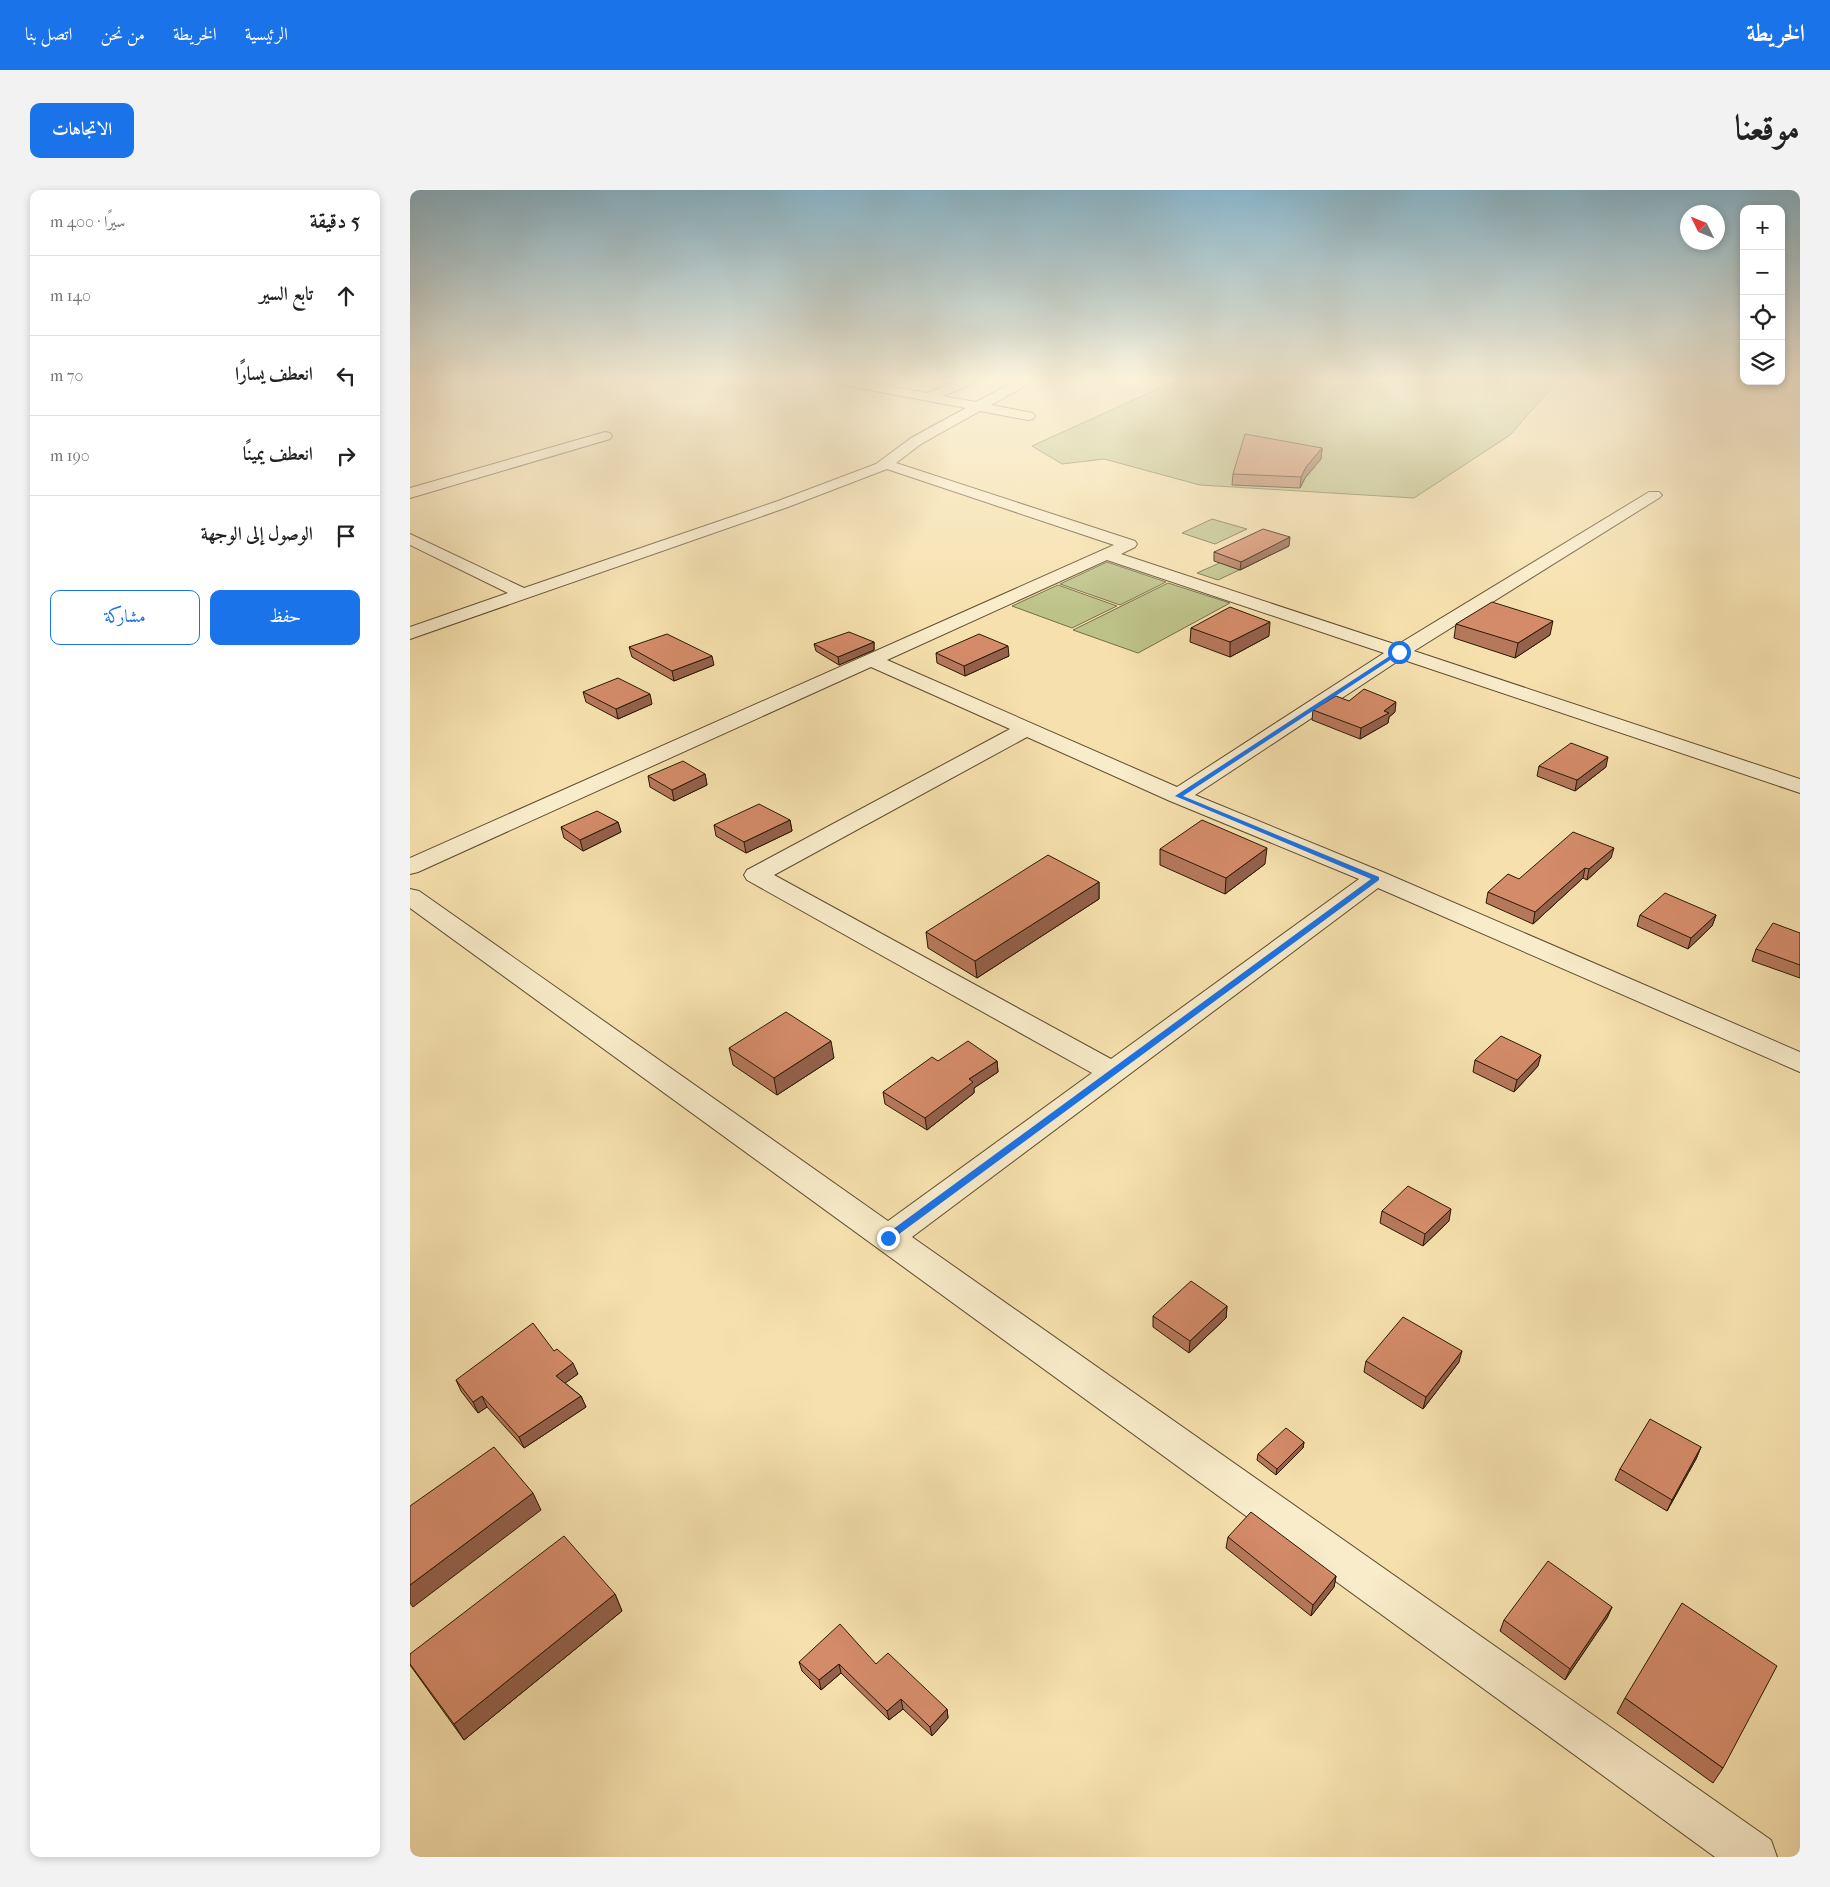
<!DOCTYPE html>
<html lang="ar">
<head>
<meta charset="utf-8">
<style>
	:root { --surface:#fff; --page:#f2f2f2; --text:#222; --muted:#767676; --line:#e0e0e0; --accent:#1a73e8 }
	body { margin:0; font-family:"IM FELL French Canon",Amiri,serif; background:var(--page); color:var(--text); direction:rtl }
	.controls { position:absolute; right:15px; top:15px; display:grid; overflow:hidden; border-radius:10px; box-shadow:0 2px 8px #0003 }
	.controls button { width:45px; height:45px; display:grid; place-items:center; padding:0; border:0; border-bottom:1px solid var(--line); background:var(--surface); color:var(--text); font:25px sans-serif }
	.compass { position:absolute; left:1270px; top:15px; width:45px; height:45px; border-radius:50%; background:var(--surface); box-shadow:0 2px 8px #0003; rotate:313deg }
	.stop { position:absolute; width:15px; height:15px; margin:-11px; border:4px solid #1a73e8; border-radius:50%; background:#fff }
	.stop.end { background:#1a73e8; border-color:#fff; box-shadow:0 1px 5px #0008 }
	.list { margin:0; padding:0; list-style:none }
	h2 { display:flex; justify-content:space-between; align-items:center; height:65px; margin:0; padding:0 20px; font-size:21px }
	h2 small { font-size:16px; font-weight:400; color:var(--muted) }
	.list li { display:grid; grid-template-columns:32px 1fr auto; gap:15px; align-items:center; box-sizing:border-box; height:80px; padding:0 20px; border-top:1px solid var(--line) }
	.list b { display:block; font-size:19px; white-space:nowrap }
	.list em { font-size:16px; font-style:normal; color:var(--muted) }
	.actions { display:flex; gap:10px; padding:15px 20px }
	.actions a { flex:1; padding:11px 0; border:1px solid var(--accent); border-radius:10px; text-align:center; font-size:18px; color:var(--accent) }
	.actions .main { background:var(--accent); color:#fff }
	.icon { flex:none; width:28px; height:28px; fill:none; stroke:currentColor; stroke-width:2; stroke-linecap:round; stroke-linejoin:round }
	.map { position:relative; flex:none; width:1390px; height:1667px; overflow:hidden; direction:ltr; border-radius:10px }
	header { display:flex; align-items:center; gap:30px; box-sizing:border-box; height:70px; padding:0 25px; background:var(--accent); color:#fff }
	header strong { font-size:24px }
	nav { display:flex; gap:28px; margin-inline-start:auto; font-size:18px }
	.intro { display:flex; align-items:center; justify-content:space-between; box-sizing:border-box; height:120px; padding:0 30px }
	h1 { margin:0; font-size:35px }
	.button { padding:12px 22px; border-radius:10px; background:var(--accent); color:#fff; font-size:18px; font-weight:700 }
	main { display:flex; gap:30px; padding:0 30px }
	aside { flex:1; background:var(--surface); border-radius:10px; box-shadow:0 2px 8px #0003 }
	.map>svg:first-child { display:block }
	.green { fill:#bdc289; stroke:#746e46 }
	.lines { fill:none; stroke-linecap:round; stroke-linejoin:round }
	.minor-casing { stroke:#5d4b2e; stroke-width:2 }
	.minor { fill:#f9ecca; fill-rule:evenodd }
	.wall { fill:#b6785b; stroke:#2a1903 }
	.shaded-wall { fill:#94614a; stroke:#2a1903 }
	.building { fill:#d48b6a; stroke:#2a1903 }
	.route { fill:#1a73e8 }
</style>
</head>
<body>
<header>
<strong>الخريطة</strong>
<nav><a>الرئيسية</a><a>الخريطة</a><a>من نحن</a><a>اتصل بنا</a></nav>
</header>
<div class="intro"><h1>موقعنا</h1><a class="button">الاتجاهات</a></div>
<main>
<div class="map">
<svg width="1390" height="1667" viewBox="0 0 1390 1667">
	<rect width="100%" height="100%" fill="#f6e1ae"/>
	<filter id="stains"><feTurbulence type="fractalNoise" baseFrequency=".004" numOctaves="4"/><feColorMatrix values="0 0 0 0 .2 0 0 0 0 .09 0 0 0 0 .02 0 0 0 .5 -.17"/></filter>
	<radialGradient id="worn" r=".72"><stop offset=".6" stop-color="#630" stop-opacity="0"/><stop offset="1" stop-color="#630" stop-opacity=".3"/></radialGradient>
	<path class="green" d="M 774,187 L 1151,187 L 1100,245 L 1004,308 L 790,295 L 694,269 L 652,274 L 622,256 Z
		M 802,329 L 837,339 L 805,354 L 772,343 Z
		M 823,367 L 844,373 L 808,390 L 787,383 Z
		M 697,372 L 756,392 L 710,415 L 650,394 Z
		M 758,393 L 820,413 L 728,463 L 663,440 Z
		M 648,395 L 707,416 L 662,438 L 602,416 Z"/>
	<g class="lines">
		<g class="minor-casing">
			<path id="minor" d="M 405,187 L 430,187 L 517,203 L 557,187 L 573,187 L 571,190 L 533,206 L 566,212 L 613,187 L 628,187 L 626,190 L 581,215 L 623,223 L 625,226 L 623,229 L 618,230 L 570,221 L 511,254 L 486,273 L 725,351 L 727,354 L 725,357 L 711,364 L 987,455 L 1239,302 L 1249,302 L 1252,305 L 1249,308 L 1004,461 L 1390,589 L 1390,603 L 991,469 L 785,605 L 975,683 L 1390,862 L 1390,882 L 968,698 L 502,1047 L 1361,1650 L 1367,1667 L 1305,1667 L 0,718 L 0,699 L 9,701 L 478,1031 L 682,883 L 337,690 L 334,685 L 337,680 L 600,539 L 461,477 L 8,682 L 0,684 L 0,668 L 704,355 L 477,279 L 378,317 L 0,449 L 0,437 L 98,403 L 0,355 L 0,344 L 114,398 L 368,311 L 466,274 L 501,248 L 556,218 L 411,191 ZM 697,370 L 974,463 L 767,597 L 477,470 ZM 617,547 L 760,611 L 949,689 L 701,869 L 364,685 Z
				M 195,242 L 200,243 L 202,246 L 200,249 L 0,308 L 0,298 Z"/>
		</g>
		<use href="#minor" class="minor"/>
	</g>
	<path class="wall" d="M 912,258 L 911,269 L 895,288 L 890,298 L 822,295 L 823,284 Z
		M 879,356 L 830,380 L 804,371 L 804,362 Z
		M 1046,434 L 1140,445 L 1105,468 L 1044,448 Z
		M 781,438 L 859,446 L 820,467 L 780,452 Z
		M 464,452 L 464,460 L 429,475 L 406,461 L 404,454 Z
		M 219,457 L 304,475 L 264,491 L 222,467 Z
		M 526,463 L 599,466 L 555,486 L 527,473 Z
		M 173,502 L 242,514 L 208,529 L 176,512 Z
		M 939,511 L 985,522 L 979,527 L 978,533 L 950,549 L 902,530 L 903,520 Z
		M 1129,576 L 1196,577 L 1165,601 L 1127,586 Z
		M 295,584 L 297,595 L 264,611 L 240,597 L 238,586 Z
		M 380,630 L 382,641 L 336,663 L 306,646 L 304,635 Z
		M 208,632 L 211,642 L 173,661 L 154,648 L 151,637 Z
		M 750,659 L 855,674 L 815,704 L 750,675 Z
		M 1201,668 L 1177,690 L 1173,688 L 1123,734 L 1076,713 L 1078,702 L 1109,689 Z
		M 689,692 L 689,709 L 567,788 L 518,758 L 516,742 Z
		M 1230,725 L 1306,725 L 1302,736 L 1278,759 L 1227,736 Z
		M 1390,743 L 1390,788 L 1342,771 L 1346,759 Z
		M 319,858 L 424,868 L 367,905 L 323,875 Z
		M 1065,870 L 1128,876 L 1104,902 L 1063,882 Z
		M 528,871 L 587,871 L 588,882 L 564,898 L 564,903 L 517,940 L 475,914 L 473,902 Z
		M 972,1021 L 1039,1031 L 1013,1056 L 970,1033 Z
		M 817,1116 L 816,1128 L 779,1163 L 743,1137 L 743,1126 Z
		M 144,1161 L 168,1184 L 155,1193 L 171,1206 L 176,1217 L 114,1258 L 77,1217 L 68,1223 L 51,1201 L 46,1190 Z
		M 956,1171 L 1049,1172 L 1013,1219 L 954,1182 Z
		M 894,1252 L 893,1258 L 866,1285 L 847,1270 L 848,1264 Z
		M 1291,1257 L 1286,1269 L 1257,1321 L 1205,1290 L 1210,1279 Z
		M 818,1347 L 926,1386 L 924,1397 L 901,1426 L 816,1358 Z
		M 205,1404 L 212,1421 L 54,1550 L 0,1475 L 0,1464 Z
		M 1202,1417 L 1197,1428 L 1155,1490 L 1090,1441 L 1094,1430 Z
		M 389,1472 L 466,1474 L 537,1519 L 538,1528 L 522,1546 L 493,1519 L 479,1530 L 431,1483 L 411,1500 L 392,1481 Z
		M 1215,1508 L 1313,1578 L 1303,1593 L 1207,1523 Z"/>
	<path class="shaded-wall" d="M 912,258 L 911,269 L 895,288 L 890,298 L 891,287 L 896,277 Z
		M 880,347 L 879,356 L 830,380 L 831,372 Z
		M 1143,431 L 1140,445 L 1105,468 L 1108,453 Z
		M 860,432 L 859,446 L 820,467 L 820,452 Z
		M 464,452 L 464,460 L 429,475 L 428,467 Z
		M 598,456 L 599,466 L 555,486 L 554,476 Z
		M 302,466 L 304,475 L 264,491 L 262,481 Z
		M 240,504 L 242,514 L 208,529 L 206,519 Z
		M 986,512 L 985,522 L 979,527 L 978,533 L 950,549 L 951,538 Z
		M 1198,567 L 1196,577 L 1165,601 L 1167,590 Z
		M 295,584 L 297,595 L 264,611 L 262,600 Z
		M 380,630 L 382,641 L 336,663 L 334,652 Z
		M 208,632 L 211,642 L 173,661 L 170,650 Z
		M 857,658 L 855,674 L 815,704 L 816,688 Z
		M 1204,658 L 1201,668 L 1177,690 L 1179,679 Z
		M 1175,678 L 1173,688 L 1123,734 L 1125,722 Z
		M 689,692 L 689,709 L 567,788 L 565,771 Z
		M 1306,725 L 1302,736 L 1278,759 L 1281,748 Z
		M 421,851 L 424,868 L 367,905 L 364,888 Z
		M 1131,865 L 1128,876 L 1104,902 L 1107,890 Z
		M 587,871 L 588,882 L 564,898 L 564,903 L 517,940 L 515,928 L 559,889 Z
		M 1041,1019 L 1039,1031 L 1013,1056 L 1015,1044 Z
		M 817,1116 L 816,1128 L 779,1163 L 780,1151 Z
		M 1052,1161 L 1049,1172 L 1013,1219 L 1016,1207 Z
		M 163,1173 L 168,1184 L 151,1196 L 146,1186 Z
		M 72,1206 L 77,1217 L 68,1223 L 63,1212 Z
		M 171,1206 L 176,1217 L 114,1258 L 109,1247 Z
		M 894,1252 L 893,1258 L 866,1285 L 867,1279 Z
		M 1291,1257 L 1286,1269 L 1257,1321 L 1262,1310 Z
		M 123,1303 L 131,1320 L 3,1417 L 0,1413 L 0,1395 Z
		M 926,1386 L 924,1397 L 901,1426 L 903,1415 Z
		M 205,1404 L 212,1421 L 54,1550 L 44,1534 Z
		M 1202,1417 L 1197,1428 L 1155,1490 L 1160,1479 Z
		M 429,1474 L 431,1483 L 411,1500 L 409,1490 Z
		M 491,1509 L 493,1519 L 479,1530 L 477,1521 Z
		M 537,1519 L 538,1528 L 522,1546 L 520,1537 Z"/>
	<path class="building" d="M 835,244 L 912,258 L 896,277 L 891,287 L 823,284 Z
		M 853,339 L 880,347 L 831,372 L 804,362 Z
		M 1082,412 L 1143,431 L 1108,453 L 1046,434 Z
		M 820,417 L 860,432 L 820,452 L 781,438 Z
		M 439,442 L 464,452 L 428,467 L 404,454 Z
		M 257,444 L 302,466 L 262,481 L 219,457 Z
		M 569,444 L 598,456 L 554,476 L 526,463 Z
		M 208,488 L 240,504 L 206,519 L 173,502 Z
		M 954,499 L 986,512 L 974,521 L 979,523 L 951,538 L 903,520 L 926,506 L 939,511 Z
		M 1161,553 L 1198,567 L 1167,590 L 1129,576 Z
		M 273,571 L 295,584 L 262,600 L 238,586 Z
		M 349,614 L 380,630 L 334,652 L 304,635 Z
		M 187,621 L 208,632 L 170,650 L 151,637 Z
		M 792,630 L 857,658 L 816,688 L 750,659 Z
		M 1163,642 L 1204,658 L 1179,679 L 1175,678 L 1125,722 L 1078,702 L 1098,684 L 1109,689 Z
		M 638,665 L 689,692 L 565,771 L 516,742 Z
		M 1255,703 L 1306,725 L 1281,748 L 1230,725 Z
		M 1363,733 L 1390,743 L 1390,775 L 1346,759 Z
		M 376,822 L 421,851 L 364,888 L 319,858 Z
		M 1091,846 L 1131,865 L 1107,890 L 1065,870 Z
		M 558,851 L 587,871 L 559,889 L 563,892 L 515,928 L 473,902 L 522,867 L 528,871 Z
		M 998,996 L 1041,1019 L 1015,1044 L 972,1021 Z
		M 781,1091 L 817,1116 L 780,1151 L 743,1126 Z
		M 993,1127 L 1052,1161 L 1016,1207 L 956,1171 Z
		M 123,1133 L 144,1161 L 147,1159 L 163,1173 L 146,1186 L 171,1206 L 109,1247 L 72,1206 L 63,1212 L 46,1190 Z
		M 1240,1229 L 1291,1257 L 1262,1310 L 1210,1279 Z
		M 876,1238 L 894,1252 L 867,1279 L 848,1264 Z
		M 84,1257 L 123,1303 L 0,1395 L 0,1316 Z
		M 841,1322 L 926,1386 L 903,1415 L 818,1347 Z
		M 154,1346 L 205,1404 L 44,1534 L 0,1474 L 0,1464 Z
		M 1138,1371 L 1202,1417 L 1160,1479 L 1094,1430 Z
		M 1272,1413 L 1367,1476 L 1313,1578 L 1215,1508 Z
		M 430,1434 L 466,1474 L 478,1463 L 537,1519 L 520,1537 L 491,1509 L 477,1521 L 429,1474 L 409,1490 L 389,1472 Z"/>
	<linearGradient id="sky" x2="0" y2="1"><stop stop-color="#8ab8ce"/><stop offset="0.45" stop-color="#fbf2db"/><stop offset="1" stop-color="#fbf2db" stop-opacity="0"/></linearGradient>
	<rect width="1390" height="420" fill="url(#sky)"/>
	<path class="route" d="M 989,460 L 991,463 L 773,606 L 969,687 L 969,690 L 481,1050 L 475,1050 L 475,1045 L 961,689 L 765,606 Z"/>
	<rect width="100%" height="100%" filter="url(#stains)"/>
	<rect width="100%" height="100%" fill="url(#worn)"/>
</svg>
<div class="controls">
<button>+</button>
<button>−</button>
<button><svg class="icon" aria-label="locate" viewBox="0 0 24 24"><circle cx="12" cy="12" r="6"/><path d="M12 2v4M12 18v4M2 12h4M18 12h4"/></svg></button>
<button><svg class="icon" aria-label="layers" viewBox="0 0 24 24"><path d="M12 4l9 5-9 5-9-5zM3 14l9 5 9-5"/></svg></button>
</div>
<svg class="compass" viewBox="-18 -18 36 36"><path d="M0-13l5 13h-10z" fill="#e53935"/><path d="M0 13l5-13h-10z" fill="#767676"/></svg>
<div class="stop" style="left:989px;top:462px"></div>
<div class="stop end" style="left:478px;top:1048px"></div>
</div>
<aside>
<h2>5 دقيقة<small>سيرًا · 400 m</small></h2>
<ul class="list">
<li><svg class="icon" aria-label="ahead" viewBox="0 0 24 24"><path d="M12 20V5M6 11l6-6 6 6"/></svg><div><b>تابع السير</b></div><em>140 m</em></li>
<li><svg class="icon" aria-label="left" viewBox="0 0 24 24"><path d="M17 20v-9H6M10 6l-5 5 5 5"/></svg><div><b>انعطف يسارًا</b></div><em>70 m</em></li>
<li><svg class="icon" aria-label="right" viewBox="0 0 24 24"><path d="M7 20v-9h11M14 6l5 5-5 5"/></svg><div><b>انعطف يمينًا</b></div><em>190 m</em></li>
<li><svg class="icon" aria-label="arrive" viewBox="0 0 24 24"><path d="M6 21V4h12l-3 4 3 4H6"/></svg><div><b>الوصول إلى الوجهة</b></div></li>
</ul>
<div class="actions"><a class="main">حفظ</a><a>مشاركة</a></div>
</aside>
</main>
</body>
</html>
